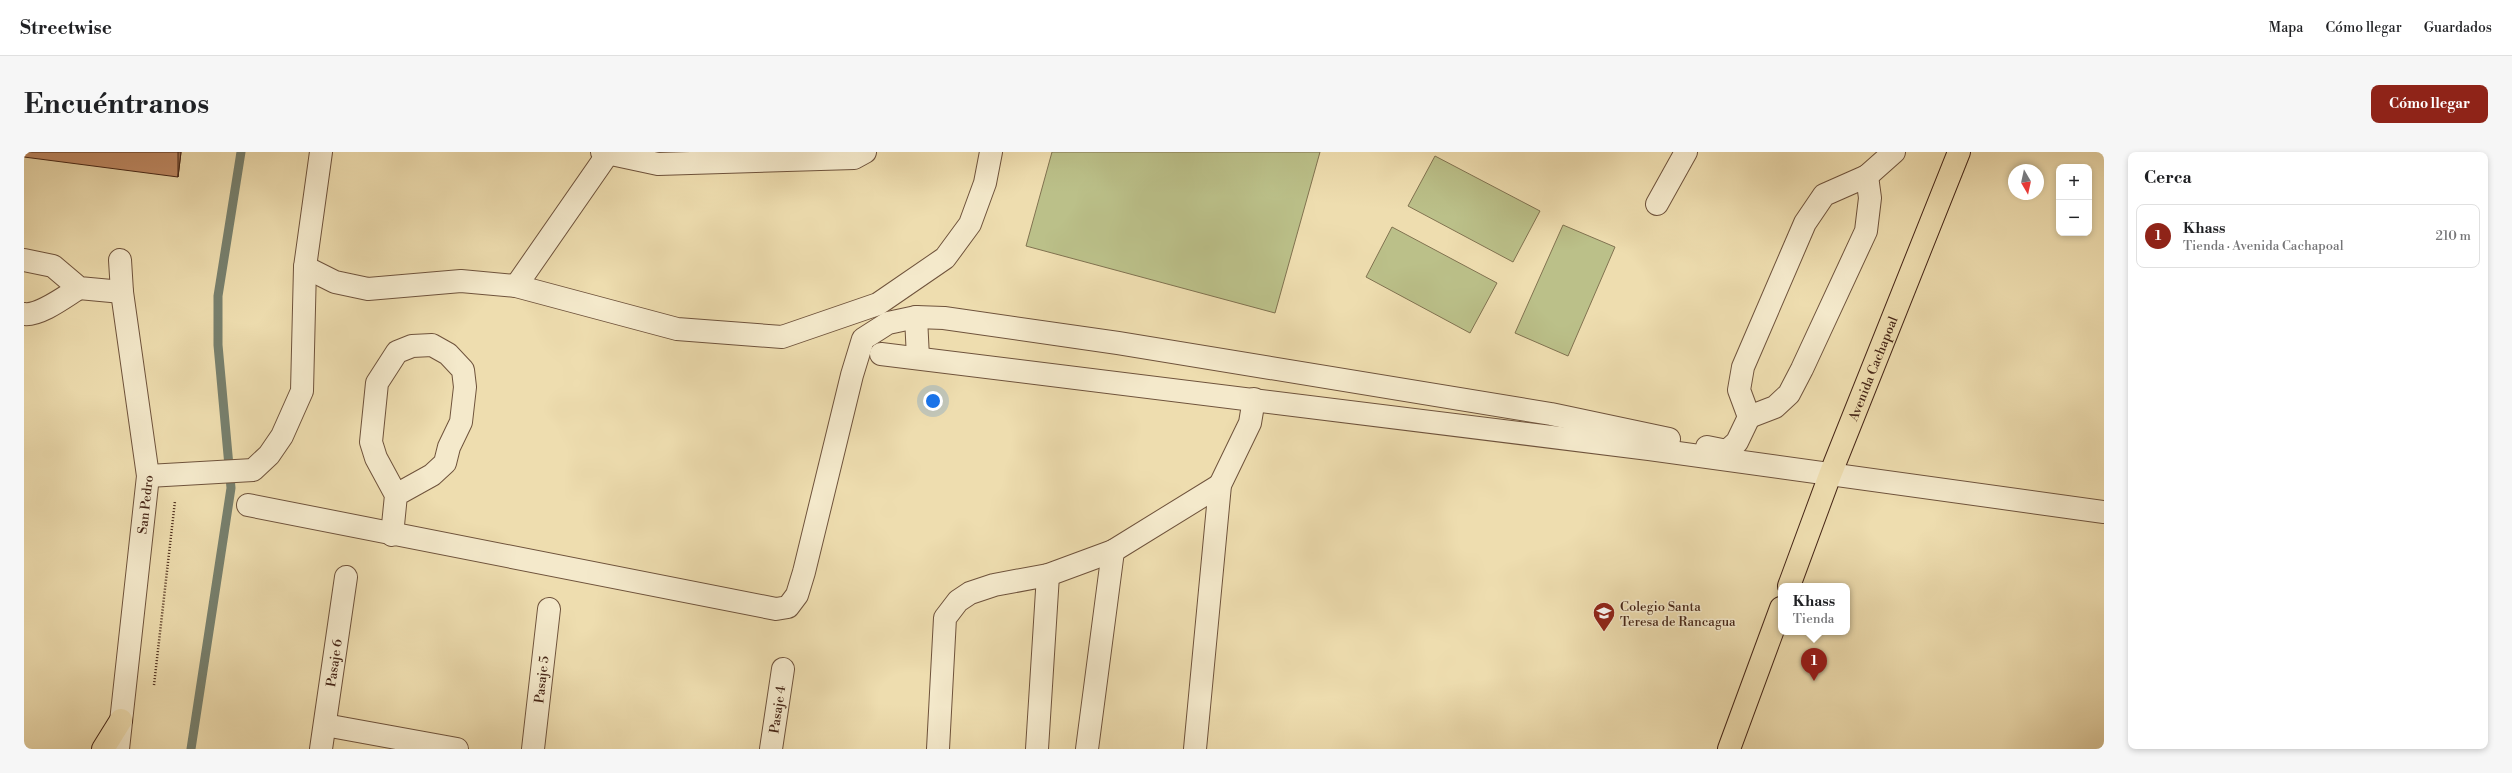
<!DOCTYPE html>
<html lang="es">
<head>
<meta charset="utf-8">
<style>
	:root { --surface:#fff; --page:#f6f6f6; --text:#202124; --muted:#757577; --line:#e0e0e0; --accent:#8f2418 }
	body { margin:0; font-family:"Libre Bodoni",serif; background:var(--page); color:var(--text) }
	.controls { position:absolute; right:12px; top:12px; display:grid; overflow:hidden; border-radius:8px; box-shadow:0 2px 6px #0003 }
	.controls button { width:36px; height:36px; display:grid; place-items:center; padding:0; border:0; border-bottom:1px solid var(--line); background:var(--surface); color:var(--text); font:20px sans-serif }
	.compass { position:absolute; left:1984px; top:12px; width:36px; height:36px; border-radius:50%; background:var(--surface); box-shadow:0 2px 6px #0003; rotate:171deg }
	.you { position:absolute; left:909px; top:249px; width:14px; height:14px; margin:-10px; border:3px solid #fff; border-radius:50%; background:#1a73e8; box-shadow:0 0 0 6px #1a73e833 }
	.badge { display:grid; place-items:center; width:26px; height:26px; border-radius:50%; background:var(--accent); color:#fff; font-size:13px; font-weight:700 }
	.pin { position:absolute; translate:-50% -33px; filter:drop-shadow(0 1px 2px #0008) }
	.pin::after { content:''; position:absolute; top:21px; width:14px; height:12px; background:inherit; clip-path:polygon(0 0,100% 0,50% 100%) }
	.popup { position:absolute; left:1754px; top:431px; width:72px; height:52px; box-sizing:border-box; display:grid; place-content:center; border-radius:8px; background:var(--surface); filter:drop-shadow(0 1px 3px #0005); font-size:13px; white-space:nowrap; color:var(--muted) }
	.popup b { font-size:15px; color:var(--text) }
	.popup::after { content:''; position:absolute; left:50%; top:100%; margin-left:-8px; border:8px solid transparent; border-top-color:var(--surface) }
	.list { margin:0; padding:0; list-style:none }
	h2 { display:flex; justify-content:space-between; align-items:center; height:52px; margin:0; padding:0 16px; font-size:17px }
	h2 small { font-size:13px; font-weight:400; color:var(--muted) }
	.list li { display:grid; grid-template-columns:26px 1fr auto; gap:12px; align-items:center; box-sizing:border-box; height:64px; margin:0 8px 8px; padding:0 8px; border:1px solid var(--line); border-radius:8px }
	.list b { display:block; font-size:15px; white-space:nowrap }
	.list p { margin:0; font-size:13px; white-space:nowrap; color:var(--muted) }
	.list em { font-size:13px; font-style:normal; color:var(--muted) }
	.map { position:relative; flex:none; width:2080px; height:597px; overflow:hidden; border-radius:8px }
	header { display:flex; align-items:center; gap:24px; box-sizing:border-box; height:56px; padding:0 20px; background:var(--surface); border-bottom:1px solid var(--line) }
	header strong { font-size:19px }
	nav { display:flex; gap:22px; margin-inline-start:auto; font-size:14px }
	.intro { display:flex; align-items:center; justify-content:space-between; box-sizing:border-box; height:96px; padding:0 24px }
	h1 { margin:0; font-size:28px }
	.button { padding:10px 18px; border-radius:8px; background:var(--accent); color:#fff; font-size:14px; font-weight:700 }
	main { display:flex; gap:24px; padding:0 24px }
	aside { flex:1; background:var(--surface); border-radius:8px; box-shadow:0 2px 6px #0003 }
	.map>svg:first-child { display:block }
	.green { fill:#bbc089; stroke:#807250 }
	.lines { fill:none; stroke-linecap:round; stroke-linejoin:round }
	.stream { stroke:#77806e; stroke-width:9 }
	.minor-casing { stroke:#6f533c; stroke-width:24 }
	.major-casing { stroke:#452516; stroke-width:24 }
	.path { stroke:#452516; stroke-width:2.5; stroke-dasharray:1 2; stroke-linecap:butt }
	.minor { stroke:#f4e9cb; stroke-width:22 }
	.major { stroke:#eeddaf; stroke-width:22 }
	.wall { fill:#c18b66; stroke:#452516 }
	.shaded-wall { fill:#9d7153; stroke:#452516 }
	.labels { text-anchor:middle; stroke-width:3; stroke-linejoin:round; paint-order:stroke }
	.street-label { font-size:13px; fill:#452516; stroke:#f4e9cb }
	.poi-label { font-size:13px; fill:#452516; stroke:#f4e9cb; text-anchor:start }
</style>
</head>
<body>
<header>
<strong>Streetwise</strong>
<nav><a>Mapa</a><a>Cómo llegar</a><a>Guardados</a></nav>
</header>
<div class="intro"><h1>Encuéntranos</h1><a class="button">Cómo llegar</a></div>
<main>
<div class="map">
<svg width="2080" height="597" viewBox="0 0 2080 597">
	<rect width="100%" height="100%" fill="#eeddaf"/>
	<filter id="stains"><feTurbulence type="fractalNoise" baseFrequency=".005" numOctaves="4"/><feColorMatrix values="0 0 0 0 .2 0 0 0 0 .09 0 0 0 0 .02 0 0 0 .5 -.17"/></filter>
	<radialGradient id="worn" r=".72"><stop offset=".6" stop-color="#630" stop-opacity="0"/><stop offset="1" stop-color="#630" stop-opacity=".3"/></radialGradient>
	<path class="green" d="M 1028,0 L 1296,0 L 1251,161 L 1002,94 Z
		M 1411,4 L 1516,59 L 1489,110 L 1384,54 Z
		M 1539,73 L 1591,95 L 1544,204 L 1491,181 Z
		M 1368,75 L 1473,131 L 1446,181 L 1342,125 Z"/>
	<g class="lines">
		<path class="stream" d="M 167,597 L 207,336 L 194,193 L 194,144 L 217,0"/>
		<g class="minor-casing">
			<g id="minor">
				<path d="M 578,0 L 634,12 L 830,6 L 841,0"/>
				<path d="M 1633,52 L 1662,0"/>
				<path d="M 0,108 L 29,114 L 55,136 L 98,140"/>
				<path d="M 281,115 L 311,130 L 344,137 L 437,129 L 492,134 L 653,177 L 758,185 L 854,152 L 921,106 L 946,72 L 961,31 L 967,0"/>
				<path d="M 492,134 L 583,3"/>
				<path d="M 0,162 C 16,164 42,144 55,136"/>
				<path d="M 892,165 L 920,166 L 1094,191 L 1527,262 L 1645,287"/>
				<path d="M 857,202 L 1625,297 L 2080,360"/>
				<path d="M 1725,265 L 1751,255 L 1765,242 L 1778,217 L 1842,79 L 1846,46 L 1843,24"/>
				<path d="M 1683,295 L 1703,299 L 1713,290 L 1725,265 L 1715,238 L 1719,215 L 1781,71 L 1800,43 L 1843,24 L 1870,0"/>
				<path d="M 124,324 L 229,318 L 245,303 L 258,284 L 278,239 L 281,115 L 297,0"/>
				<path d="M 224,353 L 752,457 L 764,455 L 773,443 L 780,420 L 828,223 L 839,187 L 864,171 L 892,165 L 894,206"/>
				<path d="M 368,383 L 372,343 L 352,306 L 347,290 L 353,231 L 373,200 L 388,194 L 408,193 L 424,202 L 439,218 L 441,235 L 437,270 L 425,295 L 421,311 L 408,323 L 372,343"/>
				<path d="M 301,573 L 433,597"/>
				<path id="s1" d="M 94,597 L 124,324 L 98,140 L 96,108"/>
				<path id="s2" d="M 297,597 L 322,425"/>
				<path id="s3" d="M 509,597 L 525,457"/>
				<path id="s4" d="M 747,597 L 759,517"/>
				<path d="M 914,597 L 921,466 L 934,449 L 946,441 L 970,433 L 1024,423 L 1089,399 L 1196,333"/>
				<path d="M 1013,597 L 1024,423"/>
				<path d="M 1063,597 L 1089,399"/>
				<path d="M 1171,597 L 1196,333 L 1226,271 L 1230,247"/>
			</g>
		</g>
		<g class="major-casing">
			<g id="major">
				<path id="s5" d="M 1765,434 L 1806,323 L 1935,0"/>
				<path d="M 79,597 L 97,568"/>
				<path d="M 1705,597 L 1757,456"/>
			</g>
		</g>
		<path class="path" d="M 130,533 L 151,349"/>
		<use href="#minor" class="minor"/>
		<use href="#major" class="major"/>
	</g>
	<path class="wall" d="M 0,0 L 157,0 L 154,25 L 0,5 Z"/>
	<path class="shaded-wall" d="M 154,0 L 157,0 L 154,25 Z"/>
	<defs>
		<g id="school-pin" transform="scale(1.15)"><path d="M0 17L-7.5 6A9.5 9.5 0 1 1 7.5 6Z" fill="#8f2418" stroke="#f4e9cb"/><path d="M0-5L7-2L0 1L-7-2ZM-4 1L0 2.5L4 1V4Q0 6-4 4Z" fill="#fff"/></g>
	</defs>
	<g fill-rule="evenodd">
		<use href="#school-pin" x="1580" y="461"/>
	</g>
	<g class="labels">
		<g class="street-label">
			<text dy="5" stroke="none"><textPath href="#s5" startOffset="233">Avenida Cachapoal</textPath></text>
			<text dy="5" stroke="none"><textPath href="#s1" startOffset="246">San Pedro</textPath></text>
			<text dy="5" stroke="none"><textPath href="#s2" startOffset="87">Pasaje 6</textPath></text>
			<text dy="5" stroke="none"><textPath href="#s3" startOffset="70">Pasaje 5</textPath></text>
			<text dy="5" stroke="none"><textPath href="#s4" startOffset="40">Pasaje 4</textPath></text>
		</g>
		<g class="poi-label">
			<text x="1596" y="459">Colegio Santa<tspan x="1596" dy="15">Teresa de Rancagua</tspan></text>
		</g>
	</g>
	<rect width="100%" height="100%" filter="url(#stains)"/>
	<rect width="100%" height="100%" fill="url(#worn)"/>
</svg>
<div class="controls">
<button>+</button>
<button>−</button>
</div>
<svg class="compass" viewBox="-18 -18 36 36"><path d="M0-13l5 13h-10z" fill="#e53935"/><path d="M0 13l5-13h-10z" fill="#757577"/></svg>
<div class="you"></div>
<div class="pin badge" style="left:1790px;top:529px">1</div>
<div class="popup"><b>Khass</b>Tienda</div>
</div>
<aside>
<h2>Cerca<small></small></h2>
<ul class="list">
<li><span class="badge">1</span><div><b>Khass</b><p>Tienda · Avenida Cachapoal</p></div><em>210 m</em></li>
</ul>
</aside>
</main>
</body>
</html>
